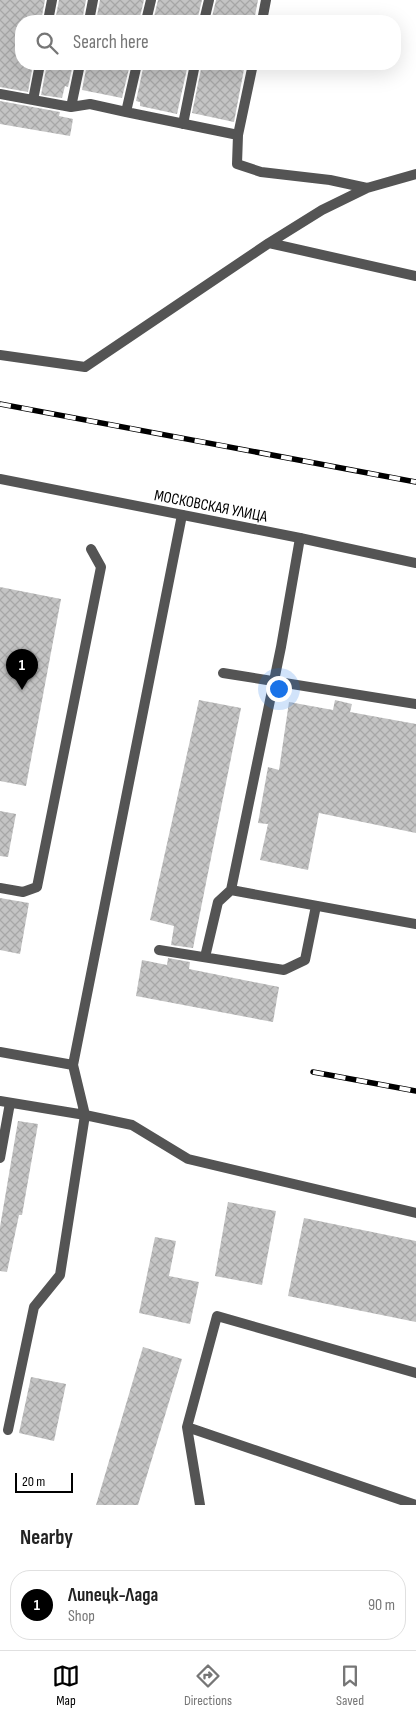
<!DOCTYPE html>
<html lang="en">
<head>
<meta charset="utf-8">
<style>
	:root { --surface:#fff; --page:#f2f2f2; --text:#222; --muted:#767676; --line:#e0e0e0; --accent:#000 }
	body { margin:0; font-family:"Sofia Sans Condensed",sans-serif; background:var(--page); color:var(--text) }
	.scale { position:absolute; left:15px; bottom:12px; width:58px; box-sizing:border-box; padding-left:5px; border:2px solid #000; border-top:0; font-size:14px; line-height:18px; white-space:nowrap; color:#000; -webkit-text-stroke:4px #fff; paint-order:stroke }
	.you { position:absolute; left:278px; top:688px; width:18px; height:18px; margin:-12px; border:4px solid #fff; border-radius:50%; background:#1a73e8; box-shadow:0 0 0 8px #1a73e833 }
	.badge { display:grid; place-items:center; width:32px; height:32px; border-radius:50%; background:var(--accent); color:#fff; font-size:16px; font-weight:700 }
	.pin { position:absolute; translate:-50% -41px; filter:drop-shadow(0 1px 2px #0008) }
	.pin::after { content:''; position:absolute; top:26px; width:18px; height:15px; background:inherit; clip-path:polygon(0 0,100% 0,50% 100%) }
	.list { margin:0; padding:0; list-style:none }
	h2 { display:flex; justify-content:space-between; align-items:center; height:65px; margin:0; padding:0 20px; font-size:21px }
	h2 small { font-size:16px; font-weight:400; color:var(--muted) }
	.list li { display:grid; grid-template-columns:32px 1fr auto; gap:15px; align-items:center; box-sizing:border-box; height:70px; margin:0 10px 10px; padding:0 10px; border:1px solid var(--line); border-radius:20px }
	.list b { display:block; font-size:19px; white-space:nowrap }
	.list p { margin:0; font-size:16px; white-space:nowrap; color:var(--muted) }
	.list em { font-size:16px; font-style:normal; color:var(--muted) }
	.icon { flex:none; width:28px; height:28px; fill:none; stroke:currentColor; stroke-width:2; stroke-linecap:round; stroke-linejoin:round }
	.map { position:relative; flex:none; width:416px; height:1505px; overflow:hidden }
	.search { position:absolute; background:var(--surface); box-shadow:0 5px 20px #0002; left:15px; right:15px; top:15px; height:55px; display:flex; align-items:center; gap:12px; box-sizing:border-box; padding:0 18px; border-radius:20px; color:var(--muted); font-size:19px }
	.sheet { height:145px; background:var(--surface) }
	nav { display:flex; justify-content:space-around; align-items:center; box-sizing:border-box; height:70px; border-top:1px solid var(--line); background:var(--surface); font-size:14px; color:var(--muted) }
	nav a { display:grid; justify-items:center; gap:2px }
	nav .on { color:var(--accent) }
	.map>svg:first-child { display:block }
	.building { fill:url(#building-cross-hatch) }
	.lines { fill:none; stroke-linecap:round; stroke-linejoin:round }
	.service { stroke:#545454; stroke-width:10 }
	.minor { stroke:#545454; stroke-width:10 }
	.rail-casing { stroke:#000; stroke-width:5.5 }
	.rail { stroke:#fff; stroke-width:4; stroke-dasharray:11; stroke-linecap:butt }
	.labels { text-anchor:middle; stroke-width:4; stroke-linejoin:round; paint-order:stroke }
	.street-label { font-size:16px; fill:#000; stroke:#fff }
</style>
</head>
<body>
<div class="map">
<svg width="416" height="1505" viewBox="0 0 416 1505">
	<defs>
		<pattern id="building-cross-hatch" width="8" height="8" patternUnits="userSpaceOnUse" patternTransform="scale(1.25)"><rect width="8" height="8" fill="#c4c4c4"/><path d="M0 0l8 8M0 8l8-8" fill="none" stroke="#a7a7a7"/></pattern>
	</defs>
	<rect width="100%" height="100%" fill="#fff"/>
	<path class="building" d="M 0,0 L 45,0 L 41,21 L 21,21 L 21,64 L 33,64 L 28,92 L 0,87 Z
		M 59,0 L 86,0 L 82,21 L 55,21 Z
		M 100,0 L 144,0 L 139,21 L 96,21 Z
		M 158,0 L 202,0 L 197,21 L 153,21 Z
		M 216,0 L 258,0 L 254,21 L 211,21 Z
		M 47,64 L 73,64 L 68,87 L 65,86 L 62,98 L 41,95 Z
		M 87,64 L 130,64 L 122,98 L 82,90 Z
		M 144,64 L 188,64 L 177,114 L 140,106 L 140,102 L 136,101 Z
		M 202,64 L 245,64 L 234,122 L 192,113 Z
		M 0,101 L 60,112 L 59,116 L 73,119 L 70,136 L 0,124 Z
		M 0,587 L 61,599 L 26,786 L 0,781 Z
		M 199,700 L 241,708 L 193,948 L 171,945 L 174,926 L 150,920 Z
		M 335,700 L 352,704 L 350,712 L 416,724 L 416,833 L 319,813 L 308,870 L 260,860 L 268,824 L 258,823 L 268,767 L 279,770 L 289,702 L 333,710 Z
		M 0,811 L 16,814 L 8,857 L 0,856 Z
		M 0,898 L 29,903 L 20,954 L 0,950 Z
		M 168,958 L 190,962 L 189,969 L 279,987 L 273,1022 L 136,996 L 142,960 L 167,965 Z
		M 18,1121 L 38,1124 L 22,1215 L 19,1215 L 7,1272 L 0,1271 L 0,1227 Z
		M 228,1202 L 276,1211 L 262,1285 L 215,1276 Z
		M 304,1218 L 416,1241 L 416,1322 L 288,1296 Z
		M 155,1237 L 176,1241 L 169,1276 L 199,1282 L 190,1324 L 139,1313 Z
		M 143,1347 L 182,1359 L 138,1505 L 96,1505 Z
		M 31,1377 L 66,1384 L 54,1441 L 19,1433 Z"/>
	<g class="lines">
		<path class="service" d="M 48,21 L 52,0
			M 89,21 L 93,0
			M 146,21 L 151,0
			M 204,21 L 209,0
			M 262,21 L 266,0
			M 253,64 L 238,135 L 237,164 L 261,172 L 330,180 L 367,188
			M 0,94 L 71,107 L 90,104 L 126,112 L 137,64
			M 33,100 L 40,64
			M 71,107 L 80,64
			M 126,112 L 238,135
			M 183,124 L 195,64
			M 269,243 L 416,276
			M 0,355 L 85,367 L 269,243 L 322,210 L 367,188 L 416,174
			M 223,673 L 416,704
			M 0,888 L 23,892 L 37,887 L 101,567 L 91,549
			M 231,890 L 416,924
			M 159,950 L 284,970 L 305,960 L 316,906
			M 205,957 L 218,902 L 231,890 L 281,647 L 300,538
			M 0,1052 L 73,1065
			M 0,1101 L 85,1115 L 132,1125 L 188,1159 L 416,1213
			M 0,1158 L 10,1103
			M 187,1427 L 416,1505
			M 8,1430 L 34,1307 L 60,1275 L 85,1115 L 73,1065 L 182,515
			M 200,1505 L 187,1427 L 217,1316 L 416,1373"/>
		<path class="minor" d="M 0,479 L 300,538 L 416,563"/>
		<g class="rail-casing">
			<path id="rail" d="M 0,404 L 416,482
				M 313,1072 L 416,1091"/>
		</g>
		<use href="#rail" class="rail"/>
	</g>
	<g class="labels">
		<g class="street-label">
			<text transform="translate(211 505) rotate(11)" y="6">МОСКОВСКАЯ УЛИЦА</text>
		</g>
	</g>
</svg>
<div class="scale">20 m</div>
<div class="you"></div>
<div class="pin badge" style="left:22px;top:690px">1</div>
<div class="search"><svg class="icon" aria-label="search" viewBox="0 0 24 24"><circle cx="10" cy="10" r="6"/><path d="M15 15l6 6"/></svg>Search here</div>
</div>
<section class="sheet">
<h2>Nearby<small></small></h2>
<ul class="list">
<li><span class="badge">1</span><div><b>Липецк-Лада</b><p>Shop</p></div><em>90 m</em></li>
</ul>
</section>
<nav>
<a class="on"><svg class="icon" aria-label="map" viewBox="0 0 24 24"><path d="M3 6l6-2 6 2 6-2v14l-6 2-6-2-6 2zM9 4v14M15 6v14"/></svg>Map</a>
<a><svg class="icon" aria-label="directions" viewBox="0 0 24 24"><path d="M12 3l9 9-9 9-9-9zM9 14v-3h6M13 9l2 2-2 2"/></svg>Directions</a>
<a><svg class="icon" aria-label="saved" viewBox="0 0 24 24"><path d="M7 4h10v16l-5-4-5 4z"/></svg>Saved</a>
</nav>
</body>
</html>
